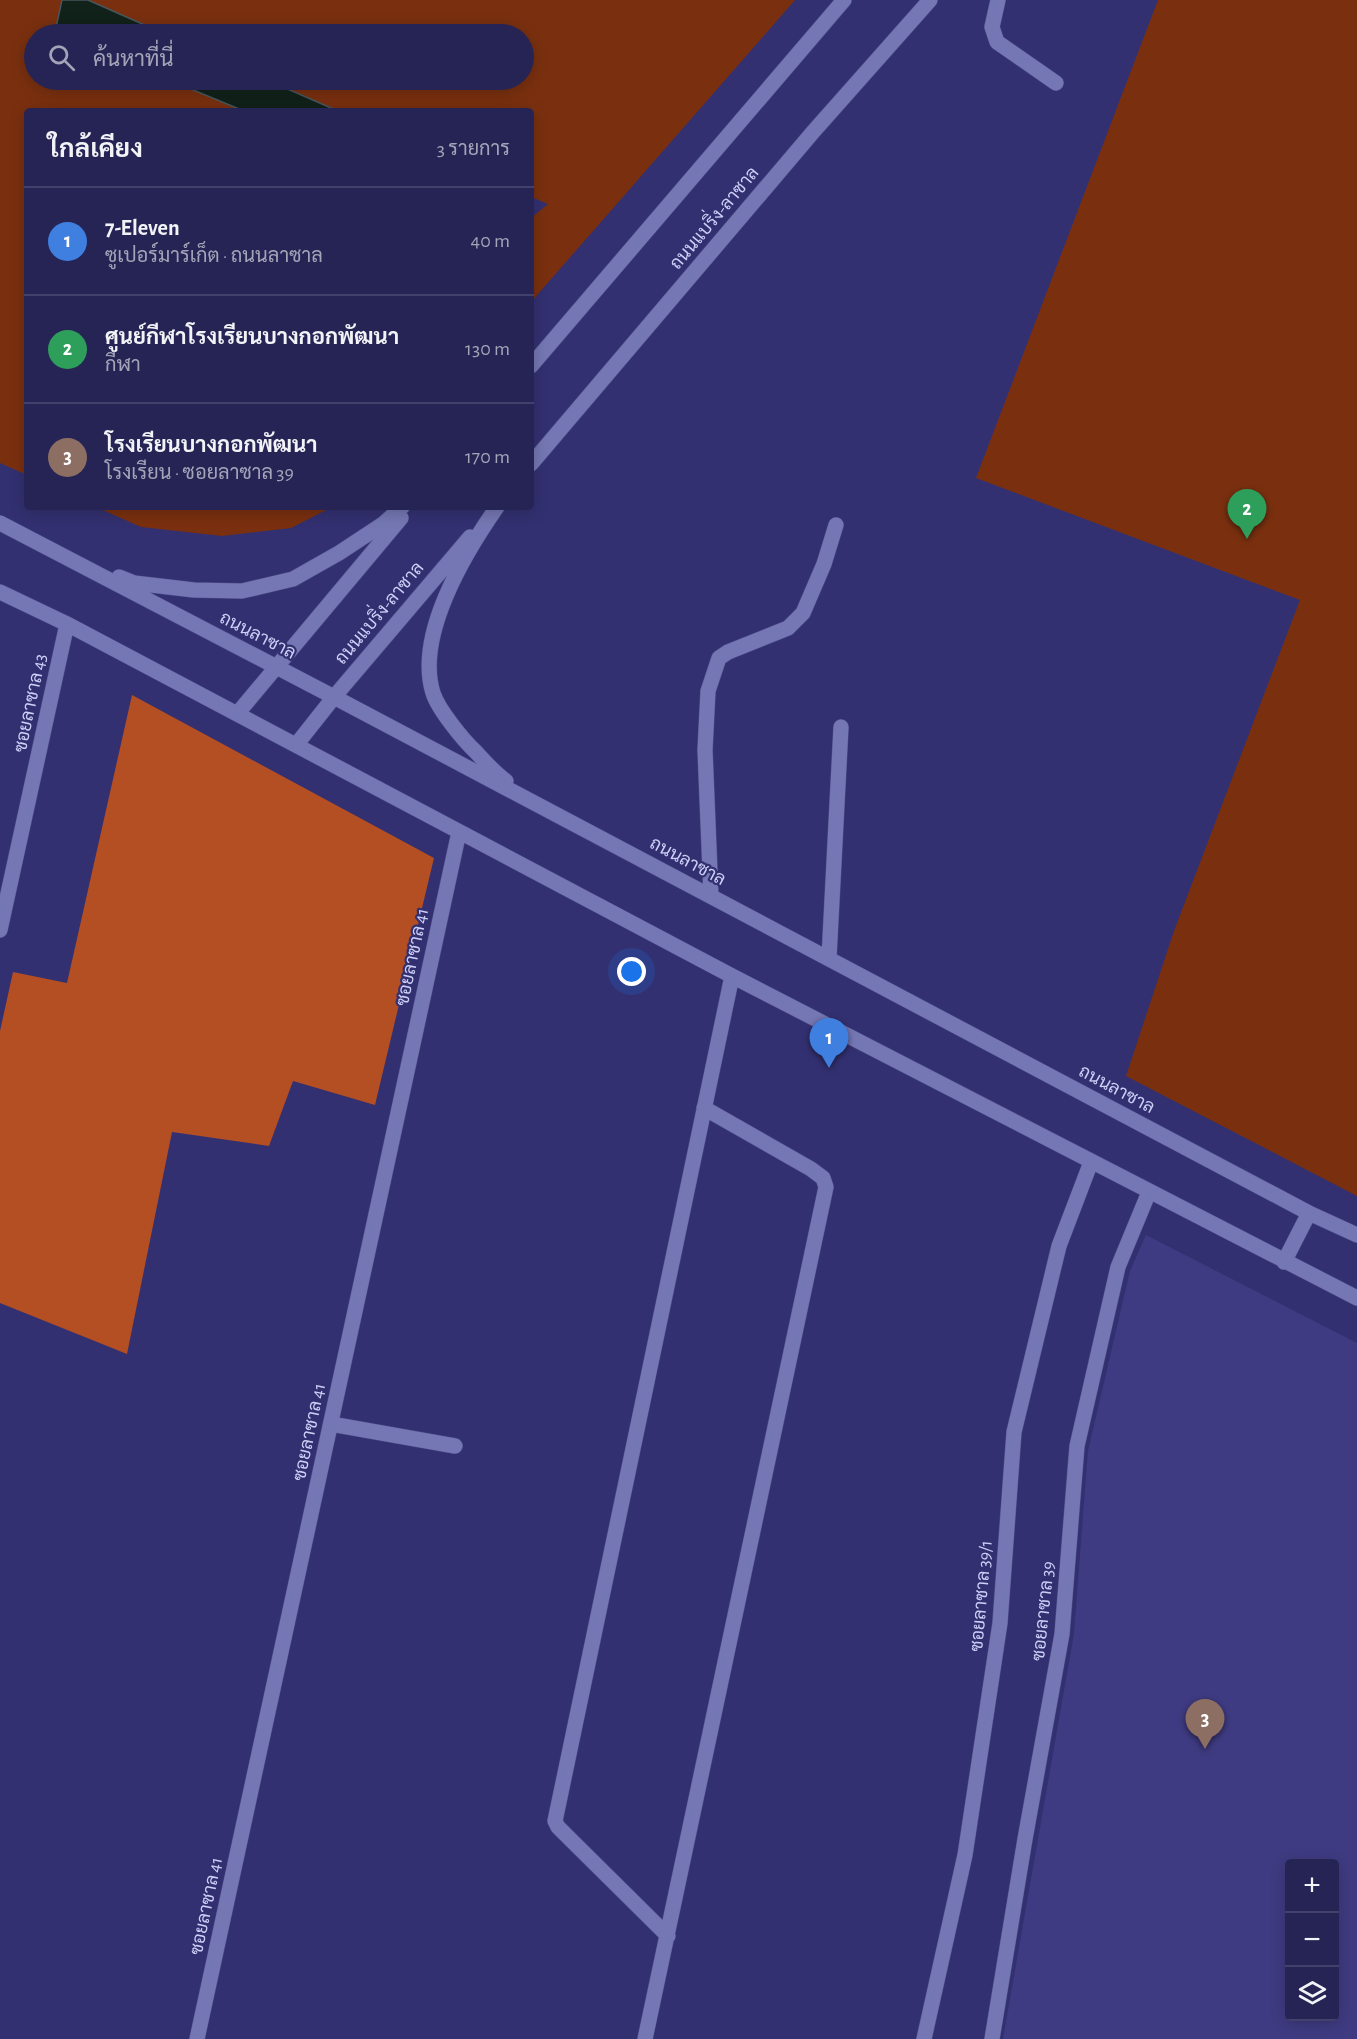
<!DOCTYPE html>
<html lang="th">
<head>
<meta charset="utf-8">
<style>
	:root { --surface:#262455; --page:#2e2c5b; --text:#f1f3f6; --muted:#a4a4b9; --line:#42416c; --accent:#cbba39 }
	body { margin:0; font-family:"Alegreya Sans",Sarabun,sans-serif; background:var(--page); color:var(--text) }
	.controls { position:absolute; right:18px; bottom:18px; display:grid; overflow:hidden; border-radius:6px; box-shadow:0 3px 15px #0003 }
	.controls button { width:54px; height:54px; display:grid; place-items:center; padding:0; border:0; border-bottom:2px solid var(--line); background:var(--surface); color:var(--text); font:30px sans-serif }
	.you { position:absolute; left:632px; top:972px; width:21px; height:21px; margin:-15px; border:4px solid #fff; border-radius:50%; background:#1a73e8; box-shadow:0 0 0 9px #1a73e833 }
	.badge { display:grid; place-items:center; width:39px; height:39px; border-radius:50%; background:var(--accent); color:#fff; font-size:20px; font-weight:700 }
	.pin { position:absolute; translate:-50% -50px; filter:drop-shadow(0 2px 3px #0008) }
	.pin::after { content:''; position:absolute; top:32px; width:21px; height:18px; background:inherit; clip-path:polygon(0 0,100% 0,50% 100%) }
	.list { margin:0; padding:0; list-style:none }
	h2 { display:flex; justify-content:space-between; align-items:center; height:78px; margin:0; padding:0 24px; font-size:26px }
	h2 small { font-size:20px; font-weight:400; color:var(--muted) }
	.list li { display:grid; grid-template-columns:39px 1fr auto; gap:18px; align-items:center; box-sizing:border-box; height:108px; padding:0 24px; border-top:2px solid var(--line) }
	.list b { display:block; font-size:22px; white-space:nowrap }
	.list p { margin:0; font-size:20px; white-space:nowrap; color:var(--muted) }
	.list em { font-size:20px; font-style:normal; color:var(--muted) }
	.icon { flex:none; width:33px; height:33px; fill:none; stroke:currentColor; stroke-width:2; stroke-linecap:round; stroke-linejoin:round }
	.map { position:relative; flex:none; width:1357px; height:2039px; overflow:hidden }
	.search { position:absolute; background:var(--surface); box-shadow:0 3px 15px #0003; left:24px; top:24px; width:510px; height:66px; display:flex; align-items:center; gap:15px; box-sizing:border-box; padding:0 21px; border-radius:33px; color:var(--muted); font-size:22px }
	.panel { position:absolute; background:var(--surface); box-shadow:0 3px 15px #0003; left:24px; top:108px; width:510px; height:402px; border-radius:6px }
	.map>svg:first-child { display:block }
	.built { fill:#3f3b82; fill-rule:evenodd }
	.green { fill:#7a300f }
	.forest { fill:#b44e23 }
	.water { fill:#11221a; stroke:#49565c; stroke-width:1.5 }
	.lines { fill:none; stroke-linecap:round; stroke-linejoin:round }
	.minor-casing { stroke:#4f4d89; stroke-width:16 }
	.minor { stroke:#7477b3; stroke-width:15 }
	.labels { text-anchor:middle; stroke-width:4.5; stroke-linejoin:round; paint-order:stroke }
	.street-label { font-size:18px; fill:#cccff6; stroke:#333071 }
</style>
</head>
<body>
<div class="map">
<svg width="1357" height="2039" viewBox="0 0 1357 2039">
	<rect width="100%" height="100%" fill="#333071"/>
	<path class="built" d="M 1146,1235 L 1357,1343 L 1357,2039 L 1003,2039 L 1074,1634 L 1088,1451 L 1130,1271 ZM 1290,1864 L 1334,1864 L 1334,2016 L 1290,2016 Z"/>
	<path class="green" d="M 0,0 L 62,0 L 55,31 L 62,34 L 34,34 L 34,80 L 169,80 L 244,111 L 27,111 L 27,475 L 0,463 Z
		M 88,0 L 795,0 L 531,302 L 531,218 L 548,204 L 531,197 L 531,111 L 338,111 L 267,80 L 524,80 L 524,34 L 165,34 Z
		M 1158,0 L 1357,0 L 1357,1196 L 1126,1076 L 1174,931 L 1300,600 L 976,478 Z
		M 96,507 L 332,507 L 291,528 L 222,536 L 141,527 Z"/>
	<path class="forest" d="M 132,695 L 434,858 L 375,1105 L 293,1081 L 269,1146 L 172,1132 L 127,1354 L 0,1303 L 0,1031 L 13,972 L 67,983 Z"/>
	<path class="water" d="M 62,0 L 88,0 L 165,34 L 62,34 L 55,32 Z
		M 169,80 L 267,80 L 338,111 L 244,111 Z"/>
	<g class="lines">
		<g class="minor-casing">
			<path id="minor" d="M 998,0 L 992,27 L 997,42 L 1056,83
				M 531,366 L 844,0
				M 531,464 L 813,132 L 930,0
				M 497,507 C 465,553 415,635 433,693 C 438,709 463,740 476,752 C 485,762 495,773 506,781
				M 0,523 L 334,697 L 1309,1213 L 1357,1235
				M 119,577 L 134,583 L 194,590 L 242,591 L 293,579 L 339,553 L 383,524 L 402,507
				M 0,592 L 67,624 L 732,976 L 1357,1298
				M 237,714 L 401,518
				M 296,745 L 334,697 L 470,537
				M 711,896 L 705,750 L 708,691 L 719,658 L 728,652 L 788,628 L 803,613 L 824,564 L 836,525
				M 0,930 L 67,624
				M 829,958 L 841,727
				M 1284,1262 L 1309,1213
				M 331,1424 L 455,1446
				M 668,1936 L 558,1827 L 555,1821 L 732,976
				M 197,2039 L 459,832
				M 645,2039 L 826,1187 L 823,1178 L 811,1169 L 704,1108
				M 924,2039 L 965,1855 L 1000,1623 L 1014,1432 L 1059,1246 L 1091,1162
				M 992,2039 L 1025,1839 L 1062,1634 L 1077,1446 L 1118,1267 L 1149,1192"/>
		</g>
		<use href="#minor" class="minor"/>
	</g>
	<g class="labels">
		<g class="street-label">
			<text transform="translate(714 218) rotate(-50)" y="6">ถนนแบริ่ง-ลาซาล</text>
			<text transform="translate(379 613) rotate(-50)" y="6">ถนนแบริ่ง-ลาซาล</text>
			<text transform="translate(258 635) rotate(27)" y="6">ถนนลาซาล</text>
			<text transform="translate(30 703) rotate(-78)" y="6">ซอยลาซาล 43</text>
			<text transform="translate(688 861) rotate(28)" y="6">ถนนลาซาล</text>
			<text transform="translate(412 957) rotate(-78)" y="6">ซอยลาซาล 41</text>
			<text transform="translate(1117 1089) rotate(28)" y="6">ถนนลาซาล</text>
			<text transform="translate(309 1432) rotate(-78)" y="6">ซอยลาซาล 41</text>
			<text transform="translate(981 1596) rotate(-85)" y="6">ซอยลาซาล 39/1</text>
			<text transform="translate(1043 1611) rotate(-84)" y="6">ซอยลาซาล 39</text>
			<text transform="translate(206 1906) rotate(-78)" y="6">ซอยลาซาล 41</text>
		</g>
	</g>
</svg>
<div class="controls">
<button>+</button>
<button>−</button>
<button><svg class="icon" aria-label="layers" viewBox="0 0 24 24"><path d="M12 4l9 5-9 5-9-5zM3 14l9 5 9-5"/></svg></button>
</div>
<div class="you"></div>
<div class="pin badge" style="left:829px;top:1068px;background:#3f7fe0">1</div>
<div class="pin badge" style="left:1247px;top:539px;background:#2e9e5b">2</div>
<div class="pin badge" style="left:1205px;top:1749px;background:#8d6e63">3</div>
<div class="search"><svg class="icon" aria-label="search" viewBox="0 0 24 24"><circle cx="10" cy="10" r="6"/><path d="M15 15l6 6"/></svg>ค้นหาที่นี่</div>
<section class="panel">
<h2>ใกล้เคียง<small>3 รายการ</small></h2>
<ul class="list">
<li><span class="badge" style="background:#3f7fe0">1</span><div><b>7-Eleven</b><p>ซูเปอร์มาร์เก็ต · ถนนลาซาล</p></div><em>40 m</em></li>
<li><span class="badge" style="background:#2e9e5b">2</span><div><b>ศูนย์กีฬาโรงเรียนบางกอกพัฒนา</b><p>กีฬา</p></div><em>130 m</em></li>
<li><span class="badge" style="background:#8d6e63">3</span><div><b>โรงเรียนบางกอกพัฒนา</b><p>โรงเรียน · ซอยลาซาล 39</p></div><em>170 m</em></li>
</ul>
</section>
</div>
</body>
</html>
